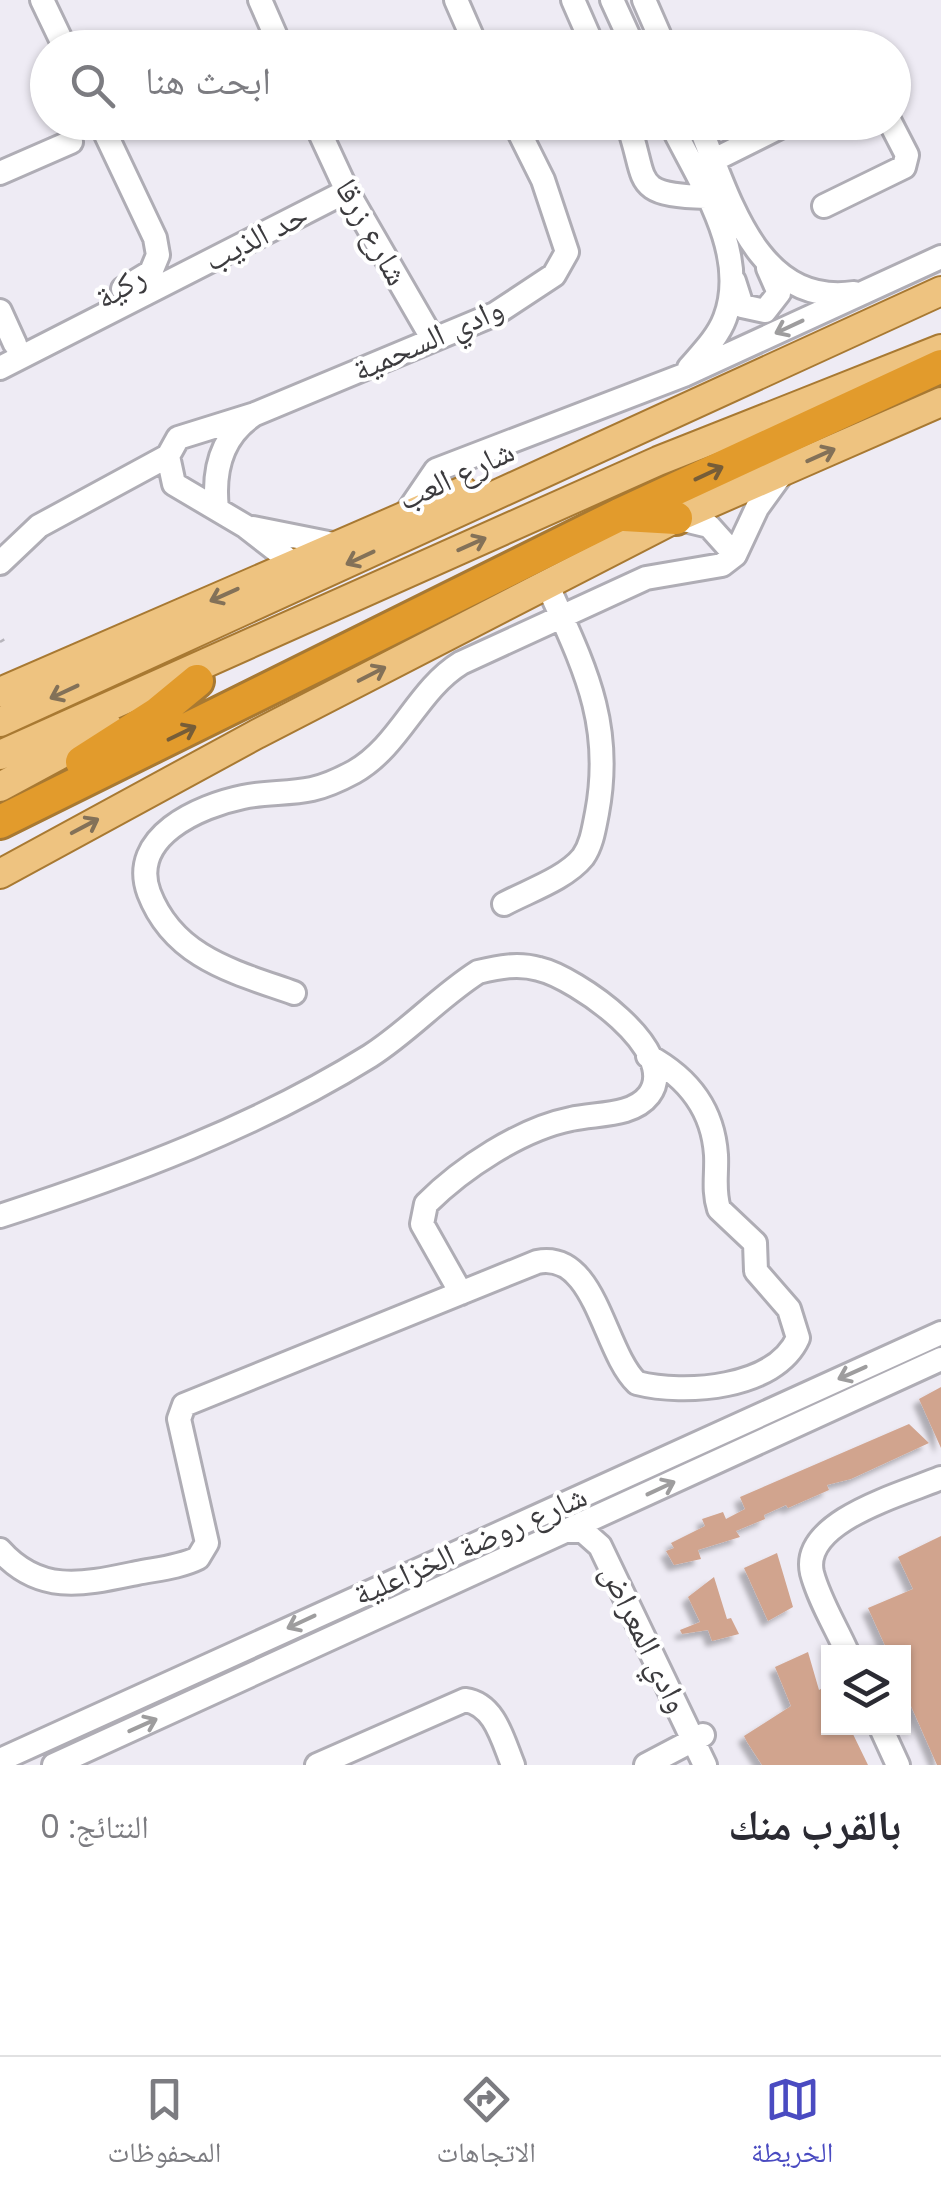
<!DOCTYPE html>
<html lang="ar">
<head>
<meta charset="utf-8">
<style>
	:root { --surface:#fff; --page:#f7f7f7; --text:#2b2b33; --muted:#7c7c81; --line:#e1e1e2; --accent:#4a4bc1 }
	body { margin:0; font-family:Poppins,"Noto Naskh Arabic",sans-serif; background:var(--page); color:var(--text); direction:rtl }
	.controls { position:absolute; right:30px; bottom:30px; display:grid; overflow:hidden; border-radius:0px; box-shadow:0 2px 8px #0004 }
	.controls button { width:90px; height:90px; display:grid; place-items:center; padding:0; border:0; border-bottom:2px solid var(--line); background:var(--surface); color:var(--text); font:50px sans-serif }
	.list { margin:0; padding:0; list-style:none }
	h2 { display:flex; justify-content:space-between; align-items:center; height:130px; margin:0; padding:0 40px; font-size:42px }
	h2 small { font-size:32px; font-weight:400; color:var(--muted) }
	.icon { flex:none; width:55px; height:55px; fill:none; stroke:currentColor; stroke-width:2; stroke-linecap:round; stroke-linejoin:round }
	.map { position:relative; flex:none; width:941px; height:1765px; overflow:hidden; direction:ltr }
	.search { position:absolute; background:var(--surface); box-shadow:0 2px 8px #0004; left:30px; right:30px; top:30px; height:110px; display:flex; align-items:center; gap:25px; box-sizing:border-box; padding:0 35px; border-radius:55px; color:var(--muted); font-size:38px }
	.sheet { height:290px; background:var(--surface) }
	nav { display:flex; justify-content:space-around; align-items:center; box-sizing:border-box; height:140px; border-top:2px solid var(--line); background:var(--surface); font-size:28px; color:var(--muted) }
	nav a { display:grid; justify-items:center; gap:5px }
	nav .on { color:var(--accent) }
	.map>svg:first-child { display:block }
	.building { fill:#d1a48e; filter:url(#shadow) }
	.lines { fill:none; stroke-linecap:round; stroke-linejoin:round }
	.minor-casing { stroke:#afadb5; stroke-width:28 }
	.major-casing { stroke:#a87932; stroke-width:32 }
	.highway-casing { stroke:#a87932; stroke-width:38 }
	.path { stroke:#b7b5bc; stroke-width:2.5; stroke-dasharray:5 5; stroke-linecap:butt }
	.minor { stroke:#fff; stroke-width:22 }
	.major { stroke:#eec380; stroke-width:28 }
	.highway { stroke:#e29b2c; stroke-width:32 }
	.oneway { stroke:#9e9d9e }
	.oneway2 { stroke:#837158 }
	.oneway3 { stroke:#765d38 }
	.labels { text-anchor:middle; stroke-width:8; stroke-linejoin:round; paint-order:stroke }
	.street-label { font-size:32px; fill:#3c3b3e; stroke:#fff }
</style>
</head>
<body>
<div class="map">
<svg width="941" height="1765" viewBox="0 0 941 1765">
	<defs>
		<filter id="shadow"><feDropShadow dx="-6" dy="6" stdDeviation="2.5" flood-color="#0004"/></filter>
	</defs>
	<rect width="100%" height="100%" fill="#eeebf4"/>
	<path class="building" d="M 941,1387 L 941,1448 L 919,1399 Z
		M 909,1424 L 929,1443 L 851,1479 L 827,1485 L 829,1490 L 788,1508 L 786,1505 L 764,1515 L 765,1519 L 736,1531 L 740,1537 L 698,1550 L 701,1559 L 674,1565 L 666,1551 L 674,1548 L 671,1543 L 705,1526 L 702,1519 L 723,1512 L 726,1519 L 745,1509 L 740,1497 Z
		M 941,1536 L 941,1765 L 937,1765 L 904,1690 L 904,1652 L 888,1652 L 868,1608 L 913,1589 L 898,1557 Z
		M 777,1553 L 793,1607 L 768,1621 L 744,1568 Z
		M 714,1577 L 727,1619 L 731,1618 L 739,1634 L 712,1641 L 708,1630 L 682,1634 L 680,1630 L 700,1622 L 688,1597 Z
		M 808,1652 L 819,1690 L 828,1685 L 828,1728 L 850,1728 L 868,1765 L 762,1765 L 747,1742 L 744,1736 L 791,1706 L 775,1667 Z"/>
	<g class="lines">
		<g class="minor-casing">
			<path id="minor" d="M 42,0 L 65,48
				M 260,0 L 281,48
				M 456,0 L 477,48
				M 573,0 L 594,48
				M 612,0 L 634,48
				M 644,0 L 665,48
				M 100,122 L 155,238 L 158,255 L 151,272 L 123,289
				M 315,122 L 347,191 L 432,338
				M 627,122 C 649,180 628,195 706,197
				M 670,122 C 698,180 750,252 725,318 C 718,337 702,353 689,368
				M 698,122 C 728,193 755,307 854,293
				M 714,160 L 790,122
				M 0,173 L 71,142
				M 824,206 L 904,167 L 907,155 L 890,122
				M 734,281 L 742,306 L 765,311 L 779,293 L 768,268
				M 0,311 L 15,344
				M 0,368 L 347,191
				M 217,509 C 213,473 220,438 252,416
				M 406,514 L 436,470 L 684,375 L 941,257
				M 676,518 L 709,526 L 735,555
				M 253,528 L 333,544
				M 0,563 L 39,526 L 168,456
				M 294,564 L 245,526 L 174,484 L 168,456 L 178,438 L 255,414 L 495,314 L 554,275 L 567,252 L 543,180 L 514,122
				M 504,904 C 528,891 565,879 583,857 C 592,844 594,828 597,813 C 614,722 583,665 547,584
				M 294,993 C 235,972 174,958 149,893 C 128,837 199,806 243,797 C 265,792 289,794 312,789 C 326,786 341,779 354,772 C 400,746 417,690 461,663 L 646,578 L 722,565 L 735,555 L 757,508 L 783,472
				M 0,1216 C 127,1175 256,1127 370,1056 C 409,1031 439,997 478,972 C 499,967 518,963 539,969 C 575,977 682,1051 649,1095 C 632,1117 596,1113 571,1119 C 521,1129 462,1168 426,1204 L 422,1224 L 461,1293
				M 569,1531 L 583,1531 L 600,1546 L 705,1765
				M 0,1550 C 40,1595 84,1584 137,1573 C 157,1569 180,1567 198,1558 L 207,1543 L 179,1419 L 184,1405 L 537,1262 C 596,1250 603,1351 637,1383 C 684,1395 775,1389 798,1338 L 789,1309 L 756,1271 L 755,1243 L 719,1209 C 713,1190 717,1174 716,1155 C 713,1109 687,1077 648,1056
				M 847,1652 C 836,1627 819,1600 812,1573 C 800,1521 903,1494 941,1478
				M 881,1728 L 898,1765
				M 0,1760 L 941,1333
				M 54,1765 L 941,1359
				M 317,1765 L 465,1700 C 495,1704 503,1741 513,1765
				M 646,1765 L 703,1735"/>
		</g>
		<g class="major-casing">
			<path id="major" d="M 0,692 L 463,491
				M 0,722 L 941,291
				M 0,755 L 658,461 L 941,349
				M 0,787 L 109,728
				M 0,874 L 257,734 L 676,518 L 941,402"/>
		</g>
		<g class="highway-casing">
			<path id="highway" d="M 624,515 L 676,518
				M 82,762 L 157,714 L 197,681
				M 0,822 L 619,515 L 941,366"/>
		</g>
		<path class="path" d="M 0,642 L 5,639"/>
		<use href="#minor" class="minor"/>
		<use href="#major" class="major"/>
		<use href="#highway" class="highway"/>
	</g>
	<defs><path id="oneway-shaft" d="M-6 0H5M1.5-3L5.5 0L1.5 3" fill="none" stroke-width="1.6" stroke-linecap="round" stroke-linejoin="round" transform="scale(2.5)"/></defs>
	<g class="oneway">
		<use href="#oneway-shaft" transform="translate(789 327) rotate(155)"/>
		<use href="#oneway-shaft" transform="translate(852 1373) rotate(156)"/>
		<use href="#oneway-shaft" transform="translate(661 1488) rotate(-25)"/>
		<use href="#oneway-shaft" transform="translate(301 1622) rotate(155)"/>
		<use href="#oneway-shaft" transform="translate(143 1725) rotate(-24)"/>
	</g>
	<g class="oneway2">
		<use href="#oneway-shaft" transform="translate(821 455) rotate(-24)"/>
		<use href="#oneway-shaft" transform="translate(472 544) rotate(-24)"/>
		<use href="#oneway-shaft" transform="translate(360 558) rotate(155)"/>
		<use href="#oneway-shaft" transform="translate(224 595) rotate(156)"/>
		<use href="#oneway-shaft" transform="translate(372 674) rotate(-27)"/>
		<use href="#oneway-shaft" transform="translate(64 692) rotate(155)"/>
		<use href="#oneway-shaft" transform="translate(85 826) rotate(-28)"/>
	</g>
	<g class="oneway3">
		<use href="#oneway-shaft" transform="translate(709 473) rotate(-25)"/>
		<use href="#oneway-shaft" transform="translate(182 733) rotate(-26)"/>
	</g>
	<g class="labels">
		<g class="street-label">
			<text transform="translate(372 232) rotate(61)" y="11">شارع زرقا</text>
			<text transform="translate(256 237) rotate(-27)" y="11">حد الذيب</text>
			<text transform="translate(120 287) rotate(-32)" y="11">ركية</text>
			<text transform="translate(428 339) rotate(-24)" y="11">وادي السحمية</text>
			<text transform="translate(456 475) rotate(-25)" y="11">شارع العب</text>
			<text transform="translate(470 1545) rotate(-24)" y="11">شارع روضة الخزاعلية</text>
			<text transform="translate(645 1638) rotate(64)" y="11">وادي المعراض</text>
		</g>
	</g>
</svg>
<div class="controls">
<button><svg class="icon" aria-label="layers" viewBox="0 0 24 24"><path d="M12 4l9 5-9 5-9-5zM3 14l9 5 9-5"/></svg></button>
</div>
<div class="search"><svg class="icon" aria-label="search" viewBox="0 0 24 24"><circle cx="10" cy="10" r="6"/><path d="M15 15l6 6"/></svg>ابحث هنا</div>
</div>
<section class="sheet">
<h2>بالقرب منك<small>النتائج: 0</small></h2>
<ul class="list">
</ul>
</section>
<nav>
<a class="on"><svg class="icon" aria-label="map" viewBox="0 0 24 24"><path d="M3 6l6-2 6 2 6-2v14l-6 2-6-2-6 2zM9 4v14M15 6v14"/></svg>الخريطة</a>
<a><svg class="icon" aria-label="directions" viewBox="0 0 24 24"><path d="M12 3l9 9-9 9-9-9zM9 14v-3h6M13 9l2 2-2 2"/></svg>الاتجاهات</a>
<a><svg class="icon" aria-label="saved" viewBox="0 0 24 24"><path d="M7 4h10v16l-5-4-5 4z"/></svg>المحفوظات</a>
</nav>
</body>
</html>
